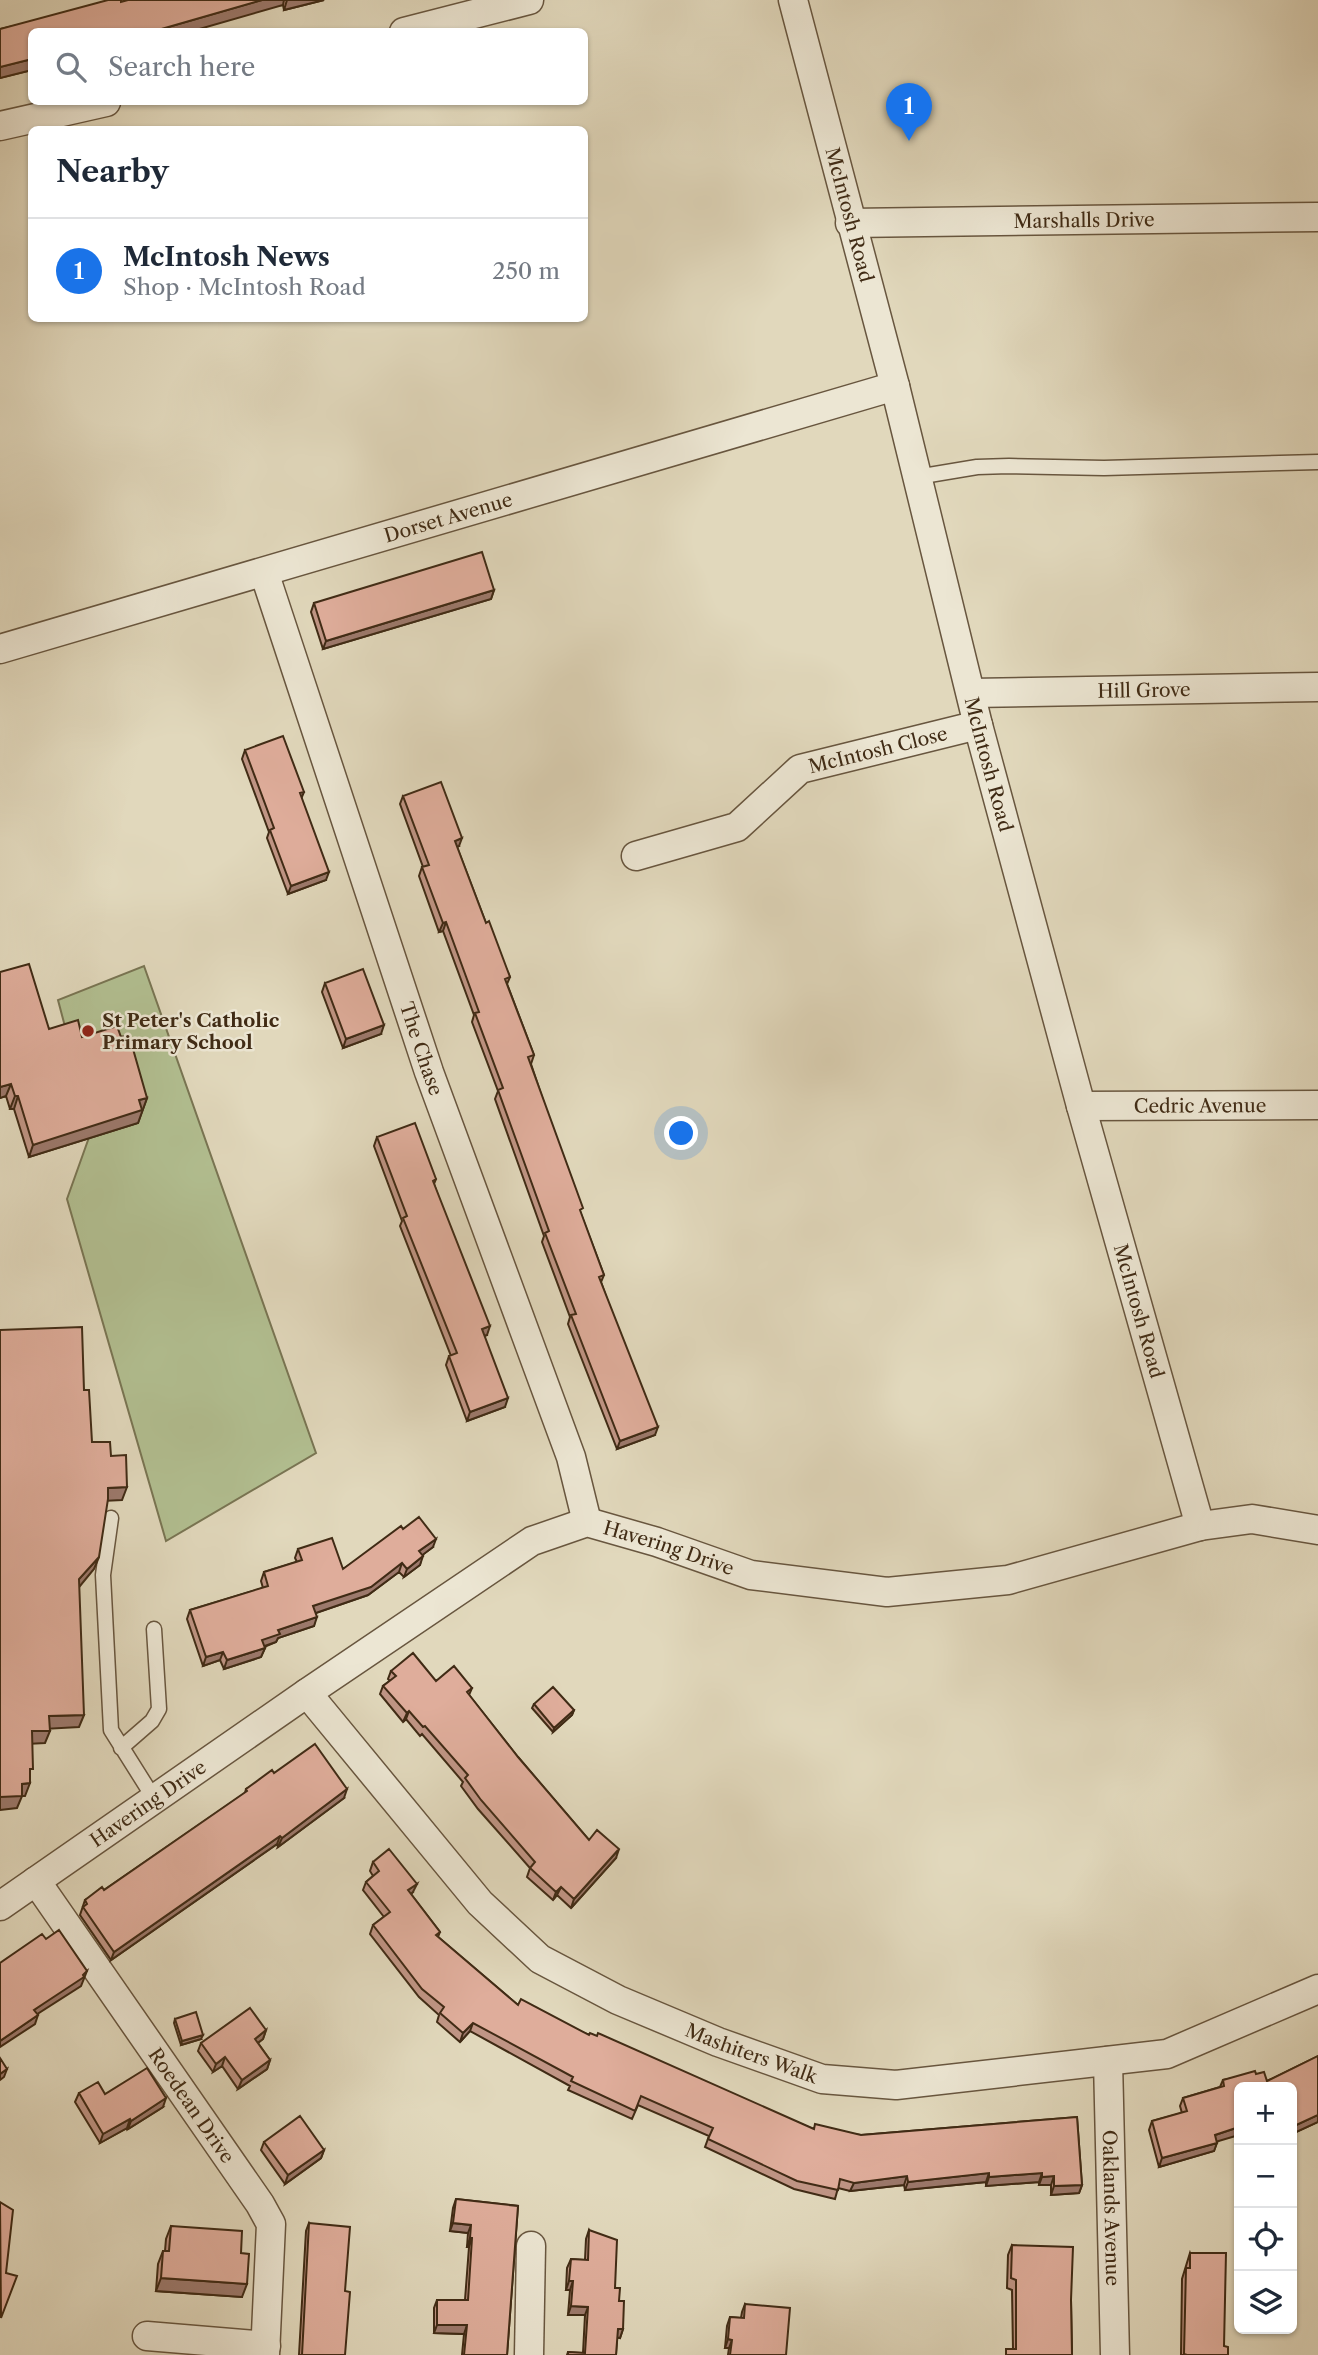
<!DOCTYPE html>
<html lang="en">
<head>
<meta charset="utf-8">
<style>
	:root { --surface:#fff; --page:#f6f6f7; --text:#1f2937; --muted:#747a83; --line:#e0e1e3; --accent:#1a73e8 }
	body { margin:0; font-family:"Libre Caslon Text",serif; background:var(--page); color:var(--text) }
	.controls { position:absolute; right:21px; bottom:21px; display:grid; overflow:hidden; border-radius:10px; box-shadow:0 2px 5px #0004 }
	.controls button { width:63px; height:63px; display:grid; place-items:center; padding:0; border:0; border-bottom:2px solid var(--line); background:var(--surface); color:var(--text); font:35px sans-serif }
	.you { position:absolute; left:682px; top:1134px; width:24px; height:24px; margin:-18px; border:5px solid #fff; border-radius:50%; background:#1a73e8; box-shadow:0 0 0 10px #1a73e833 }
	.badge { display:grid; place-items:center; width:46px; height:46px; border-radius:50%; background:var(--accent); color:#fff; font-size:23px; font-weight:700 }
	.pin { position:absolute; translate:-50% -58px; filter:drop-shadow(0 2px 4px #0008) }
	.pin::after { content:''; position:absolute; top:37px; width:24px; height:21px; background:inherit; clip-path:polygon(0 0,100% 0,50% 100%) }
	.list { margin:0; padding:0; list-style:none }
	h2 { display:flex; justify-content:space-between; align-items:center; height:91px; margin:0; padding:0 28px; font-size:30px }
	h2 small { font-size:23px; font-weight:400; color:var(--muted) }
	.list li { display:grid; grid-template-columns:46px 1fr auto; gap:21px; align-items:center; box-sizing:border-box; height:105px; padding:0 28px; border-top:2px solid var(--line) }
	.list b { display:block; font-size:26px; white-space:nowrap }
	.list p { margin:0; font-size:23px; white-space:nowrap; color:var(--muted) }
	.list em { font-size:23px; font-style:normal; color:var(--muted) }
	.icon { flex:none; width:38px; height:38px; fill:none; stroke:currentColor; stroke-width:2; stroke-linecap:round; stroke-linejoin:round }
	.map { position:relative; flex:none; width:1318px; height:2355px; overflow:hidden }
	.search { position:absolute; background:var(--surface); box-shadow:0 2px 5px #0004; left:28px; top:28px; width:560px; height:77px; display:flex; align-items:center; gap:18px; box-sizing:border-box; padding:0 24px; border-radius:10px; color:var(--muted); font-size:26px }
	.panel { position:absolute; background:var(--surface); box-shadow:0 2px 5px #0004; left:28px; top:126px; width:560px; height:196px; border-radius:10px }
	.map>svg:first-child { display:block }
	.green { fill:#b2bf91; stroke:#797553; stroke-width:2 }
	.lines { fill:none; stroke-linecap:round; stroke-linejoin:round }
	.service-casing { stroke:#68563f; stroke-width:17 }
	.minor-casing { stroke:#68563f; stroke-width:31 }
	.service { stroke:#ece6d3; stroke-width:14 }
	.minor { stroke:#ece6d3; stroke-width:28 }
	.wall { fill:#c09585; stroke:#402b15; stroke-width:2 }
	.shaded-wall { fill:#9c796c; stroke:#402b15; stroke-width:2 }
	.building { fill:#dfad9b; stroke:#402b15; stroke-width:2 }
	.poi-dot { fill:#8f2418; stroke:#ece6d3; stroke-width:2.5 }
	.labels { text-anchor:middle; stroke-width:5; stroke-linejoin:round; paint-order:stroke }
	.street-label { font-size:19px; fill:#402b15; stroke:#ece6d3 }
	.poi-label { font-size:19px; font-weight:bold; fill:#402b15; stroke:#ece6d3; text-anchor:start }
</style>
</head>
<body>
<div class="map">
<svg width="1318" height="2355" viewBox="0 0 1318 2355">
	<rect width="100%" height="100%" fill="#e1d8bc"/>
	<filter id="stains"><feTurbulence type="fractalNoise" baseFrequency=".00286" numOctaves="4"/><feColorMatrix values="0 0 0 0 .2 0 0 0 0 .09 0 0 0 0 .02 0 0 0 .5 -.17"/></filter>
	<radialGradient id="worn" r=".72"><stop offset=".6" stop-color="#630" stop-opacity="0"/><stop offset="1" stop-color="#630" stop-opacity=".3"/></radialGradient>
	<path class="green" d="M 144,966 L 316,1453 L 166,1541 L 67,1199 L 92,1129 L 58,1000 Z"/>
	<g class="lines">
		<g class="service-casing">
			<path id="service" d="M 917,477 L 977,467 L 1009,466 L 1104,468 L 1318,462
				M 111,1518 L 103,1575 L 111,1730 L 155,1800
				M 121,1748 L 152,1721 L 159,1709 L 154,1629"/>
		</g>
		<g class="minor-casing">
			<g id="minor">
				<path id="s1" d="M 793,0 L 895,386 L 978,725 L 1081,1106 L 1200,1526"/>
				<path d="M 404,32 L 529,0"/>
				<path d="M 0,126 L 106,102"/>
				<path id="s2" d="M 850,223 L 1318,217"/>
				<path id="s3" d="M 264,572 L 429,1072 L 571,1457 L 587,1522"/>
				<path id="s4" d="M 0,649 L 895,386"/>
				<path id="s5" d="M 971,693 L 1318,687"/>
				<path id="s6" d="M 636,856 L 737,827 L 800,769 L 978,725"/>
				<path id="s7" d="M 1081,1106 L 1318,1105"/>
				<path id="s8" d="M 307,1693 L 480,1903 L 540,1959 L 618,2000 L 718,2042 L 822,2079 L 896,2085 L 1167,2054 L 1318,1989"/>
				<path id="s9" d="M 36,1881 L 260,2204 L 271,2224 L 265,2355"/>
				<path id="s10" d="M 0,1906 L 307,1693 L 532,1541 L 587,1522 L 657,1542 L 751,1575 L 887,1592 L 1008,1580 L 1200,1526 L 1252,1519 L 1318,1530"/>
				<path id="s11" d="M 1108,2061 L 1115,2355"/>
				<path d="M 147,2336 L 266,2346"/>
				<path d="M 529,2355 L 531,2246"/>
			</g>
		</g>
		<use href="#service" class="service"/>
		<use href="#minor" class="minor"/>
	</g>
	<path class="wall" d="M 128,0 L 324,0 L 284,10 L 283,5 L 32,32 L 32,70 L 0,78 L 0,29 Z
		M 494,590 L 491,599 L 323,649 L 311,612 L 314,603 Z
		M 245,750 L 304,792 L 301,799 L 326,880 L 288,894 L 267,838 L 269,832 L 242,759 Z
		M 403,796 L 459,846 L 457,847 L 486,923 L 510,977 L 507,984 L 534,1055 L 531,1064 L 581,1214 L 604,1275 L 601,1282 L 655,1435 L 617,1449 L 568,1324 L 570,1317 L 542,1242 L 544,1236 L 495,1099 L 498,1091 L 472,1022 L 474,1015 L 443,931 L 439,932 L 419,876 L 422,867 L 423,867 L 400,804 Z
		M 325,983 L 381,1034 L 343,1048 L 322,992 Z
		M 49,1029 L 82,1037 L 121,1037 L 147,1098 L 138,1123 L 29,1157 L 14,1109 L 10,1109 L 6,1096 L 0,1098 Z
		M 377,1137 L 436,1179 L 434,1184 L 487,1335 L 484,1336 L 505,1407 L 467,1421 L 446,1365 L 449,1356 L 451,1356 L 400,1226 L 402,1221 L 374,1146 Z
		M 403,1529 L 433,1547 L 422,1555 L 420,1565 L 404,1577 L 399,1572 L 368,1595 L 316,1613 L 314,1626 L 278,1638 L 276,1642 L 264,1647 L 265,1648 L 261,1657 L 224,1669 L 220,1660 L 203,1666 L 187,1619 L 190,1610 L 263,1588 L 261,1581 L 264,1572 L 297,1562 L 295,1558 L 298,1549 L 343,1569 Z
		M 391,1671 L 472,1688 L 469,1695 L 518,1757 L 589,1840 L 616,1858 L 571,1908 L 557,1895 L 553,1900 L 527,1877 L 530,1868 L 478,1809 L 461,1786 L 463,1782 L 422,1734 L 420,1736 L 406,1719 L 403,1722 L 380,1694 L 383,1686 L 390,1681 L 388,1679 Z
		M 534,1704 L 574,1710 L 572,1715 L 553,1732 L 532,1708 Z
		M 274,1773 L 344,1798 L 278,1847 L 277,1844 L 111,1960 L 80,1915 L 85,1900 L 104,1890 L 245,1793 L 246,1789 Z
		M 373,1862 L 413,1892 L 411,1894 L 440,1932 L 438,1937 L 518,2005 L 813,2129 L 861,2135 L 1077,2117 L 1082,2185 L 1079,2193 L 1051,2195 L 1051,2185 L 1039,2185 L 1039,2182 L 986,2186 L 986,2182 L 905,2190 L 904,2185 L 850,2191 L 838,2188 L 835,2199 L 794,2189 L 705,2147 L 709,2136 L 638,2105 L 632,2119 L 568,2090 L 570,2086 L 470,2031 L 460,2042 L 437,2022 L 439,2015 L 419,1997 L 370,1934 L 373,1925 L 384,1917 L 363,1890 L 366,1882 L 373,1876 L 370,1871 Z
		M 175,2019 L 201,2039 L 181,2045 L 174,2023 Z
		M 266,2030 L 263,2039 L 258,2043 L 270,2060 L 267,2069 L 238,2089 L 222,2066 L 213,2072 L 198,2051 L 201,2043 Z
		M 1318,2056 L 1318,2122 L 1292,2134 L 1292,2087 L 1217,2142 L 1214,2151 L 1159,2167 L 1149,2130 L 1152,2121 L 1182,2113 L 1180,2106 L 1183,2098 L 1220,2087 L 1223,2080 L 1256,2074 L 1267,2081 Z
		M 79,2093 L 105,2094 L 163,2107 L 128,2129 L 127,2128 L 100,2143 L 75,2102 Z
		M 264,2142 L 324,2150 L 321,2158 L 285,2184 L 261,2150 Z
		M 456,2199 L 518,2206 L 507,2355 L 462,2355 L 464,2334 L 434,2333 L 434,2308 L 437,2300 L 465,2300 L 469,2247 L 467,2247 L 468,2233 L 450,2231 L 453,2208 Z
		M 309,2223 L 345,2291 L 345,2355 L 299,2355 L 306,2231 Z
		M 171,2226 L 241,2253 L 242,2297 L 156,2291 L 158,2264 L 163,2251 L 165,2251 L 166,2239 Z
		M 589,2230 L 615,2288 L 619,2301 L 623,2329 L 620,2338 L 617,2337 L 616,2355 L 567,2355 L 568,2352 L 583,2353 L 585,2315 L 568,2315 L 570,2290 L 566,2290 L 567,2268 L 571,2259 L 585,2260 L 586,2239 Z
		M 1012,2245 L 1071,2300 L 1072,2355 L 1013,2349 L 1012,2290 L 1007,2288 L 1008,2255 Z
		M 1190,2253 L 1224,2346 L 1228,2355 L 1181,2355 L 1182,2279 Z
		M 745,2304 L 786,2355 L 728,2355 L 729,2348 L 725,2348 L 727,2326 L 730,2317 L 741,2318 L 742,2312 Z"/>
	<path class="shaded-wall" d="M 262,0 L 284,0 L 283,5 L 189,32 L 151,32 Z
		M 287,0 L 324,0 L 284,10 Z
		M 32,59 L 32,70 L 0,78 L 0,67 Z
		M 494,590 L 491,599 L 323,649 L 326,641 Z
		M 462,838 L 459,846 L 452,849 L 455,841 Z
		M 329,872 L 326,880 L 288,894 L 291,886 Z
		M 446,922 L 443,931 L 439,932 L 443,923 Z
		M 384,1025 L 381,1034 L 343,1048 L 346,1039 Z
		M 11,1084 L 6,1096 L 0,1098 L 0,1087 Z
		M 15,1096 L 18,1096 L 14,1109 L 10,1109 Z
		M 147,1098 L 138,1123 L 29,1157 L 33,1145 L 139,1100 Z
		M 490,1326 L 487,1335 L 478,1338 L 482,1329 Z
		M 508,1398 L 505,1407 L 467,1421 L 470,1412 Z
		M 658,1427 L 655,1435 L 617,1449 L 620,1441 Z
		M 127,1487 L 122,1500 L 103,1501 L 108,1488 Z
		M 436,1539 L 433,1547 L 416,1560 L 419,1551 Z
		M 423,1556 L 420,1565 L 404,1577 L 407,1569 Z
		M 99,1557 L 94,1569 L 75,1592 L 79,1579 Z
		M 402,1563 L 399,1572 L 368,1595 L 310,1615 L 313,1606 Z
		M 317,1617 L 314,1626 L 278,1638 L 276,1642 L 259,1648 L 262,1640 L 278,1630 Z
		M 265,1648 L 261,1657 L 224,1669 L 227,1660 Z
		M 223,1652 L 220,1660 L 203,1666 L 206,1657 Z
		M 574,1710 L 572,1715 L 553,1732 L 554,1728 Z
		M 409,1711 L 406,1719 L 403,1722 L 407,1713 Z
		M 84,1715 L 79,1727 L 44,1729 L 49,1716 Z
		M 32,1731 L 50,1731 L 45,1743 L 27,1744 Z
		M 30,1783 L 25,1796 L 22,1796 L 17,1808 L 0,1810 L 0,1797 L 22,1784 Z
		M 347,1789 L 344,1798 L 278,1847 L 282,1838 Z
		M 280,1836 L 277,1844 L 111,1960 L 114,1952 Z
		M 619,1849 L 616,1858 L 571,1908 L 574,1899 Z
		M 417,1884 L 413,1892 L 405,1899 L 408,1890 Z
		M 561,1887 L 557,1895 L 553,1900 L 556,1892 Z
		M 87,1971 L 81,1986 L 31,2018 L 34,2010 Z
		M 38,2015 L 35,2024 L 0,2047 L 0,2041 Z
		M 473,2023 L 470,2031 L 460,2042 L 463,2033 Z
		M 266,2030 L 263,2039 L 252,2047 L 255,2039 Z
		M 203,2035 L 201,2039 L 181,2045 L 182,2041 Z
		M 225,2057 L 222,2066 L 213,2072 L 216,2064 Z
		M 270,2060 L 267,2069 L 238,2089 L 242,2080 Z
		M 7,2069 L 4,2077 L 0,2080 L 0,2074 Z
		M 166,2098 L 163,2107 L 128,2129 L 131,2121 Z
		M 1318,2115 L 1318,2122 L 1292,2134 L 1292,2127 Z
		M 130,2119 L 127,2128 L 100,2143 L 103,2134 Z
		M 1239,2127 L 1239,2135 L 1212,2143 L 1215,2135 Z
		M 1217,2143 L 1214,2151 L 1159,2167 L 1162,2158 Z
		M 324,2150 L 321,2158 L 285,2184 L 288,2175 Z
		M 989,2173 L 986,2182 L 905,2190 L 908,2182 Z
		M 1042,2173 L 1039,2182 L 986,2186 L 989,2177 Z
		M 907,2176 L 904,2185 L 850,2191 L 854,2183 Z
		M 1054,2176 L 1051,2185 L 1039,2185 L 1042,2177 Z
		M 1082,2185 L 1079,2193 L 1051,2195 L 1054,2186 Z
		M 453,2223 L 471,2225 L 468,2233 L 450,2231 Z
		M 470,2238 L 472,2238 L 469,2247 L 467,2247 Z
		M 161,2278 L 247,2284 L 242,2297 L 156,2291 Z
		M 569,2281 L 573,2281 L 570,2290 L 566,2290 Z
		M 571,2306 L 588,2307 L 585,2315 L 568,2315 Z
		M 437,2325 L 467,2325 L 464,2334 L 434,2333 Z
		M 618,2329 L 623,2329 L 620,2338 L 614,2337 Z
		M 728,2339 L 732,2340 L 729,2348 L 725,2348 Z"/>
	<path class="building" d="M 108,0 L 121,0 L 121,2 L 128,0 L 262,0 L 151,32 L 32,32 L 32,59 L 0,67 L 0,29 Z
		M 482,552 L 494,590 L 326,641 L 314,603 Z
		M 283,736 L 304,792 L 300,793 L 329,872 L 291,886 L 270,830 L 274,828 L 245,750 Z
		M 441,782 L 462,838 L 455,841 L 486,923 L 489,921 L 510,977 L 505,979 L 534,1055 L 528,1057 L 583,1208 L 580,1210 L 604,1275 L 599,1277 L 658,1427 L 620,1441 L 571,1315 L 576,1314 L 545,1233 L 549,1231 L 498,1090 L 503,1088 L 475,1013 L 479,1012 L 446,922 L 443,923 L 422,867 L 429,865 L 403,796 Z
		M 29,964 L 49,1029 L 78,1020 L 82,1037 L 117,1026 L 121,1037 L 129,1035 L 147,1098 L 139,1100 L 142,1110 L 33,1145 L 18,1096 L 15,1096 L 11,1084 L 0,1087 L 0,972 Z
		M 363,969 L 384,1025 L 346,1039 L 325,983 Z
		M 415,1123 L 436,1179 L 433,1181 L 490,1326 L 482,1329 L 508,1398 L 470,1412 L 449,1356 L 457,1353 L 403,1218 L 407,1216 L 377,1137 Z
		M 82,1327 L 84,1390 L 89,1390 L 92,1442 L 110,1442 L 111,1456 L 126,1455 L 127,1487 L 108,1488 L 108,1499 L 99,1557 L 79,1579 L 84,1715 L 49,1716 L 50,1731 L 32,1731 L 33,1769 L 30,1769 L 30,1783 L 22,1784 L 22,1796 L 0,1797 L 0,1330 Z
		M 419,1517 L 436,1539 L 419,1551 L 423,1556 L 407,1569 L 402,1563 L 371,1587 L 313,1606 L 317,1617 L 278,1630 L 280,1634 L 262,1640 L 265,1648 L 227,1660 L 223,1652 L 206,1657 L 190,1610 L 268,1586 L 264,1572 L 302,1560 L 298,1549 L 332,1538 L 343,1569 L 401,1526 L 403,1529 Z
		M 413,1653 L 436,1681 L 454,1666 L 472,1688 L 467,1692 L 518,1757 L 589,1840 L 597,1830 L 619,1849 L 574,1899 L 561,1887 L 556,1892 L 530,1868 L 535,1862 L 481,1800 L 465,1778 L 468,1775 L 425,1726 L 423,1727 L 409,1711 L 407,1713 L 383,1686 L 396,1676 L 391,1671 Z
		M 553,1687 L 574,1710 L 554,1728 L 534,1704 Z
		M 315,1744 L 347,1789 L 282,1838 L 280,1836 L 114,1952 L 83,1907 L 87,1904 L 85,1900 L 102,1887 L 104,1890 L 247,1791 L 246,1789 L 272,1770 L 274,1773 Z
		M 389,1849 L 417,1884 L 408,1890 L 440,1932 L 436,1935 L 518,2005 L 521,1999 L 589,2035 L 590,2033 L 597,2036 L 598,2033 L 814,2129 L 815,2124 L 861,2135 L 1077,2117 L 1082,2185 L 1054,2186 L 1054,2176 L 1042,2177 L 1042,2173 L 989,2177 L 989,2173 L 908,2182 L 907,2176 L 854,2183 L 840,2179 L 838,2190 L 797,2181 L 708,2139 L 713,2128 L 641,2096 L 635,2111 L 571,2081 L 573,2077 L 473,2023 L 463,2033 L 440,2013 L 444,2007 L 422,1989 L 373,1925 L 390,1912 L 366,1882 L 379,1871 L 373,1862 Z
		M 59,1930 L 87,1971 L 83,1975 L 84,1977 L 34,2010 L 38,2015 L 0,2041 L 0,1963 L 42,1934 L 46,1939 Z
		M 250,2008 L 266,2030 L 255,2039 L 270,2060 L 242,2080 L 225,2057 L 216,2064 L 201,2043 Z
		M 196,2012 L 203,2035 L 182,2041 L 175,2019 Z
		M 1318,2056 L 1318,2115 L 1292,2127 L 1292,2087 L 1239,2087 L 1239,2127 L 1215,2135 L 1217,2143 L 1162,2158 L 1152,2121 L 1187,2111 L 1183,2098 L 1224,2086 L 1223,2080 L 1255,2071 L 1256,2074 L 1264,2072 L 1267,2081 Z
		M 0,2058 L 7,2069 L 0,2074 Z
		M 147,2068 L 166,2098 L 131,2121 L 130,2119 L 103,2134 L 79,2093 L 98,2082 L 105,2094 Z
		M 300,2116 L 324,2150 L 288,2175 L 264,2142 Z
		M 456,2199 L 518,2206 L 507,2355 L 464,2355 L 467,2325 L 437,2325 L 437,2300 L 468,2300 L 472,2238 L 470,2238 L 471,2225 L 453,2223 Z
		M 0,2202 L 13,2210 L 6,2273 L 17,2276 L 1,2318 Z
		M 309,2223 L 350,2227 L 345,2291 L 350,2292 L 345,2355 L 302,2355 Z
		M 171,2226 L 242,2231 L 241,2253 L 249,2254 L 247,2284 L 161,2278 L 163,2251 L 169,2251 Z
		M 589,2230 L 617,2240 L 615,2288 L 620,2288 L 619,2301 L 624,2301 L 623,2329 L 618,2329 L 616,2355 L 568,2355 L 568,2352 L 585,2353 L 588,2307 L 571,2306 L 573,2281 L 569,2281 L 571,2259 L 588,2260 Z
		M 1012,2245 L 1073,2247 L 1071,2300 L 1072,2355 L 1006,2355 L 1006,2349 L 1016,2349 L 1016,2280 L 1011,2278 Z
		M 1190,2253 L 1226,2253 L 1224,2346 L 1228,2347 L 1228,2355 L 1187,2355 L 1184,2354 L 1186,2268 L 1190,2268 Z
		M 745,2304 L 790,2308 L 786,2355 L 730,2355 L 732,2340 L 728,2339 L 730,2317 L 744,2318 Z"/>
	<circle class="poi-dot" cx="88" cy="1031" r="7"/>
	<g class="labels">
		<g class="street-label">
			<text dy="7" stroke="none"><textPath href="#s1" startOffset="222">McIntosh Road</textPath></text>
			<text dy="7" stroke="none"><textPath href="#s2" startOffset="234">Marshalls Drive</textPath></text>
			<text dy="7" stroke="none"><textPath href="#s4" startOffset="467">Dorset Avenue</textPath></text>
			<text dy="7" stroke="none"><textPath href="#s5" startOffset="173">Hill Grove</textPath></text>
			<text dy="7" stroke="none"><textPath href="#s6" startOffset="271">McIntosh Close</textPath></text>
			<text dy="7" stroke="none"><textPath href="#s1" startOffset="789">McIntosh Road</textPath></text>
			<text dy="7" stroke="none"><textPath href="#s3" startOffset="502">The Chase</textPath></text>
			<text dy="7" stroke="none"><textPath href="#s7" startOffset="119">Cedric Avenue</textPath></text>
			<text dy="7" stroke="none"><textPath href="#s1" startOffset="1356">McIntosh Road</textPath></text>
			<text dy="7" stroke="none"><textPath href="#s10" startOffset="789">Havering Drive</textPath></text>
			<text dy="7" stroke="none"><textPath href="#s10" startOffset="180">Havering Drive</textPath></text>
			<text dy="7" stroke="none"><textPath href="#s8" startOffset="586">Mashiters Walk</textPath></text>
			<text dy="7" stroke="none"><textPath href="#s9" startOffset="273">Roedean Drive</textPath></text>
			<text dy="7" stroke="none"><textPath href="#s11" startOffset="147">Oaklands Avenue</textPath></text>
		</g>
		<g class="poi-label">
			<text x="102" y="1027">St Peter's Catholic<tspan x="102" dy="22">Primary School</tspan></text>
		</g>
	</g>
	<rect width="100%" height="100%" filter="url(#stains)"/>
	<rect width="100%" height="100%" fill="url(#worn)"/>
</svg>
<div class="controls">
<button>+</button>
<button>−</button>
<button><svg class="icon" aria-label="locate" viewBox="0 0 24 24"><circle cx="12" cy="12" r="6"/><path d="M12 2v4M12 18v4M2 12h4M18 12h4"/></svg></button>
<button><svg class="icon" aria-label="layers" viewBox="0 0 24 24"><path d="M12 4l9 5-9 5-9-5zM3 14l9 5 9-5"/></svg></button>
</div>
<div class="you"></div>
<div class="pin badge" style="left:909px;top:141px">1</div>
<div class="search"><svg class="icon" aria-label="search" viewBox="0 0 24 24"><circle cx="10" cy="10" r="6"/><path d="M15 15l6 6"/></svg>Search here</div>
<section class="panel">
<h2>Nearby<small></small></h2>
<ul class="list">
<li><span class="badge">1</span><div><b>McIntosh News</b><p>Shop · McIntosh Road</p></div><em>250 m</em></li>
</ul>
</section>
</div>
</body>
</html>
